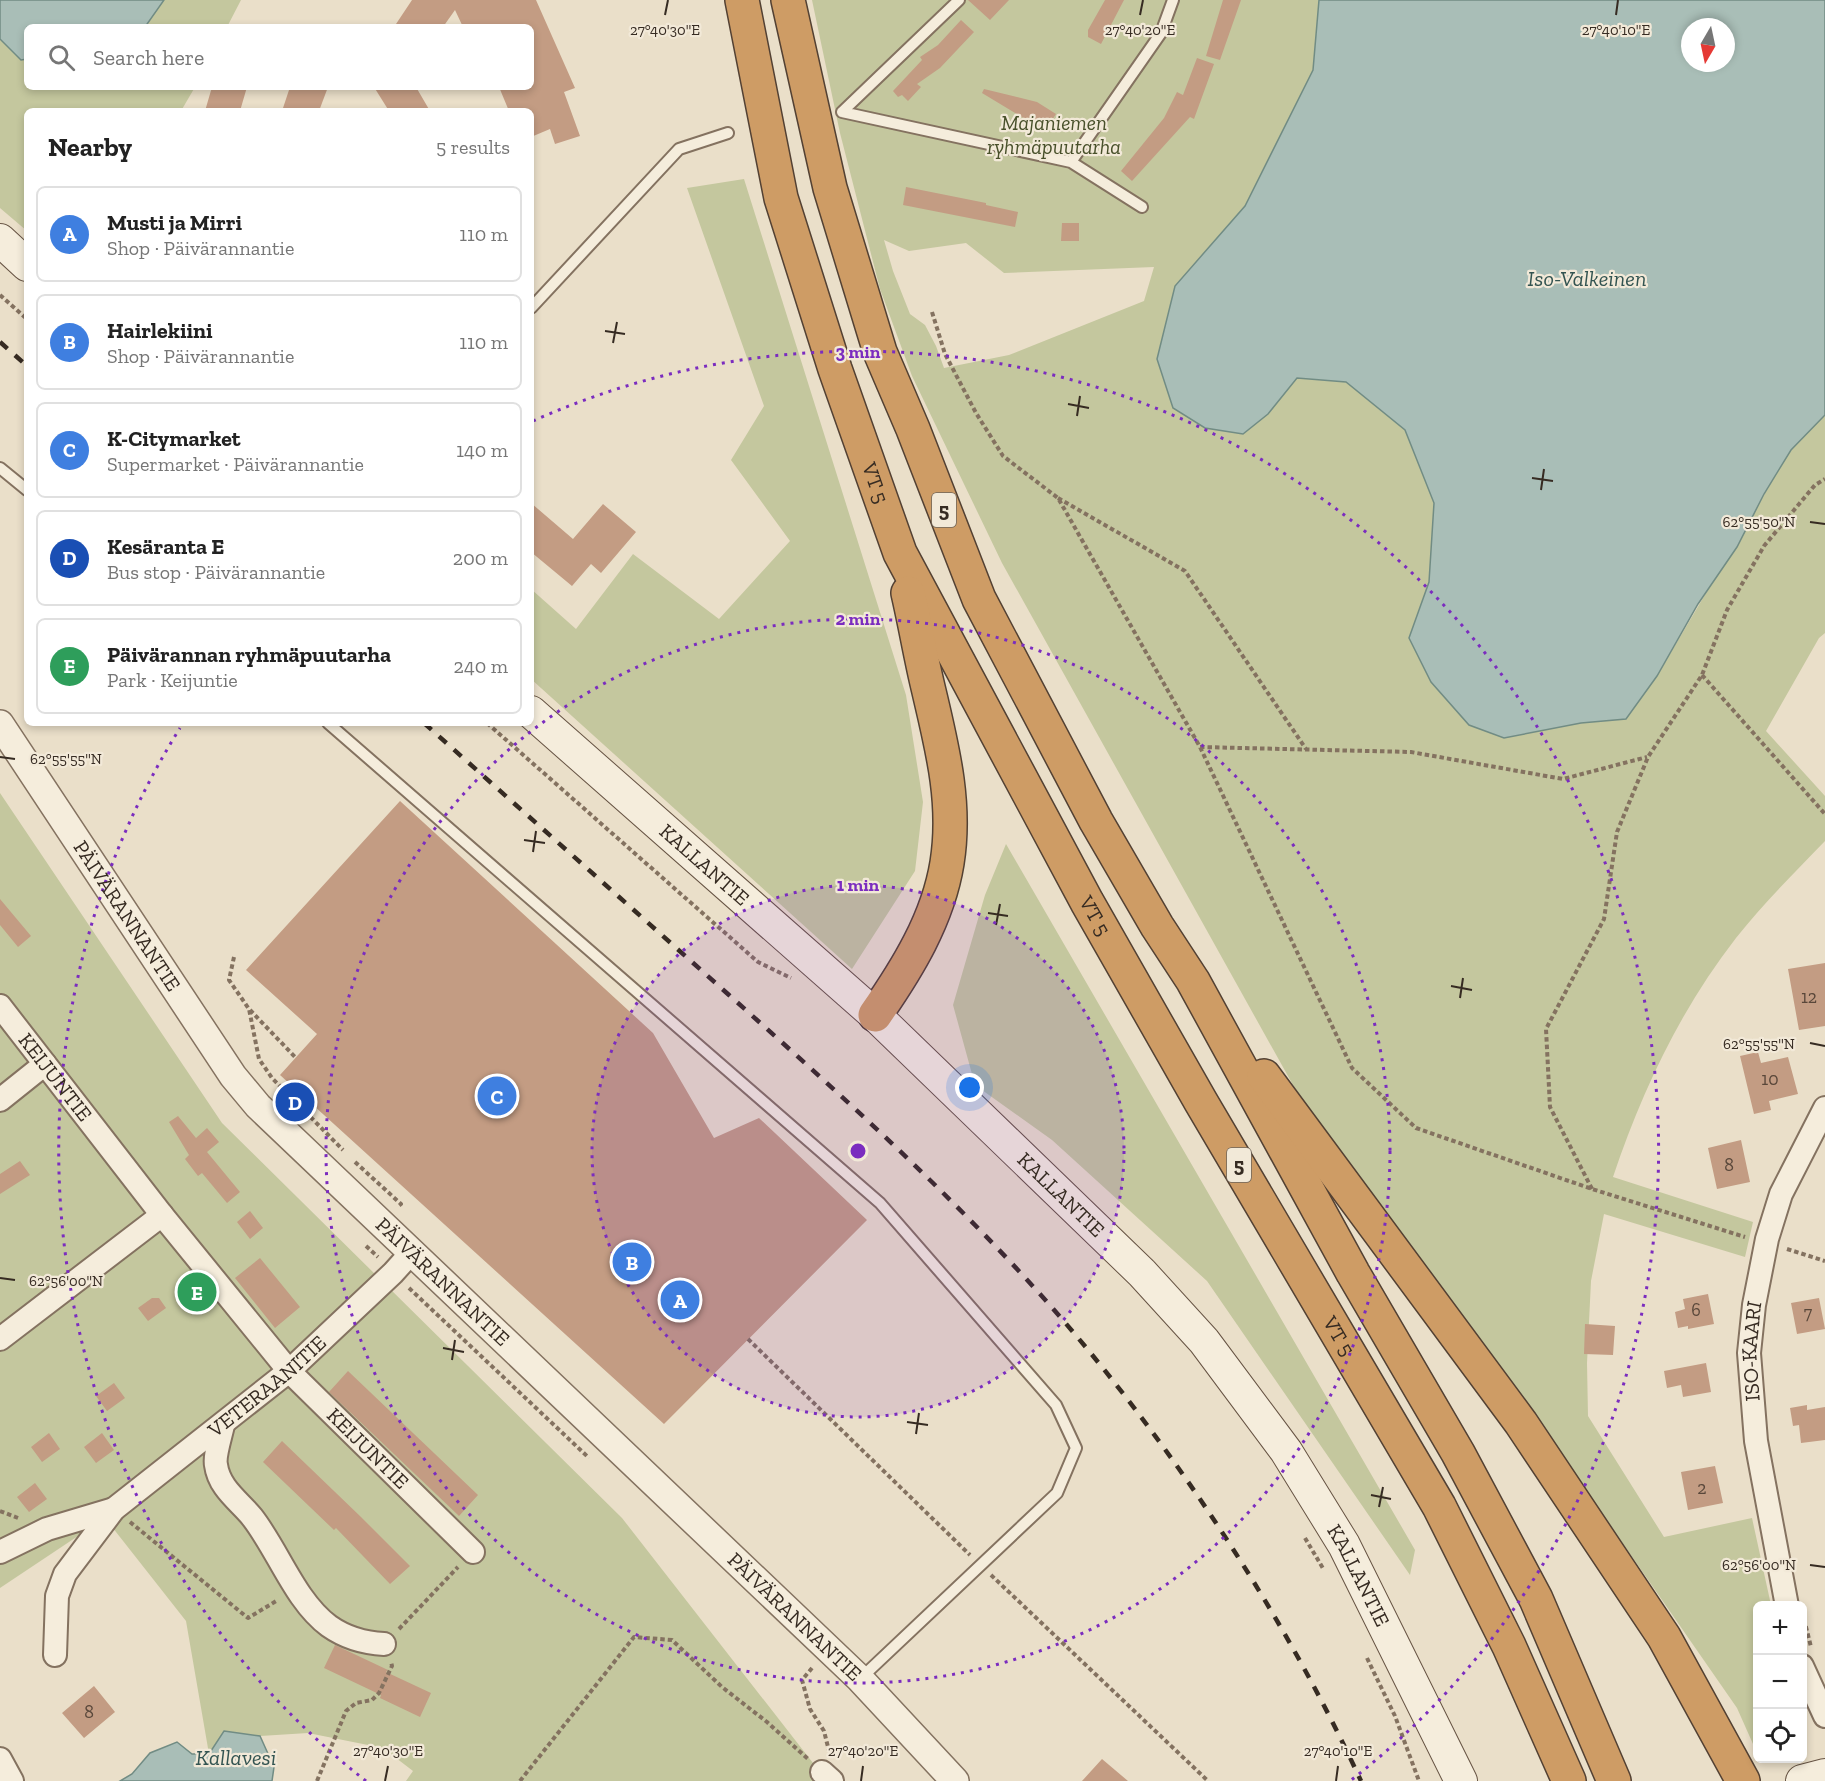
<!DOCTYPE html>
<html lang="en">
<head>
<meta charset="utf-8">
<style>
	:root { --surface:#fff; --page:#f6f6f6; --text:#222; --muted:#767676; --line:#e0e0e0; --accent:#8c373a }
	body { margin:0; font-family:"Zilla Slab",serif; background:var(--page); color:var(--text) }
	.controls { position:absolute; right:18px; bottom:18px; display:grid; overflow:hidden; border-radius:9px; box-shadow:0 3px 9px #0003 }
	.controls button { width:54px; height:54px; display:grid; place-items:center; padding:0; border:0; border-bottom:2px solid var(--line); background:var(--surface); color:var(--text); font:30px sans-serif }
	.compass { position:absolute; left:1681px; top:18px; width:54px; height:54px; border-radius:50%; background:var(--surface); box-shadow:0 3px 9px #0003; rotate:189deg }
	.you { position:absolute; left:970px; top:1088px; width:21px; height:21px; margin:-15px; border:4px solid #fff; border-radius:50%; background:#1a73e8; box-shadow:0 0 0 9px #1a73e833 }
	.badge { display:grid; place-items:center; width:39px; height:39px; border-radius:50%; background:var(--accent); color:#fff; font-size:20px; font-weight:700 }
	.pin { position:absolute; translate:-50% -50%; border:3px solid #fff; box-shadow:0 2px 6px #0006 }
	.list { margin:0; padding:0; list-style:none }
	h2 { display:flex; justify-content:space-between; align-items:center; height:78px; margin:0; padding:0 24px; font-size:26px }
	h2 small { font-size:20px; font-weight:400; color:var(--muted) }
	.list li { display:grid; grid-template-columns:39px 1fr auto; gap:18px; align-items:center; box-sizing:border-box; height:96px; margin:0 12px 12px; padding:0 12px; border:2px solid var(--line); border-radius:9px }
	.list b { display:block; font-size:22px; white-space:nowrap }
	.list p { margin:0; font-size:20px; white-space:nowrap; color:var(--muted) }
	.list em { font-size:20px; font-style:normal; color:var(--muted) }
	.icon { flex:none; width:33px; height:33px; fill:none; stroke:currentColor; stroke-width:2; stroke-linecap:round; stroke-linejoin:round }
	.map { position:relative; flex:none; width:1825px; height:1781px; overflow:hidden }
	.search { position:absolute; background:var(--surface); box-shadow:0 3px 9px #0003; left:24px; top:24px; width:510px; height:66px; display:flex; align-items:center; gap:15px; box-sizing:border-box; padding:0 21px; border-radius:9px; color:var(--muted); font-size:22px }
	.panel { position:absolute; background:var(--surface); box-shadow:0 3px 9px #0003; left:24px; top:108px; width:510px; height:618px; border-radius:9px }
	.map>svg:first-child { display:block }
	.green { fill:#c4c79e; fill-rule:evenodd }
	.water { fill:#a9beb7; stroke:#718c84; stroke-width:1.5; fill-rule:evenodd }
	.building { fill:#c39c83 }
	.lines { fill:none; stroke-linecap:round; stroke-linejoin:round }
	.service-casing { stroke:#847260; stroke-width:14 }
	.minor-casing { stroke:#847260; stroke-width:26 }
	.tertiary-casing { stroke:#847260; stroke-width:30 }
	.secondary-casing { stroke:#665343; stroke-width:34 }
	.motorway-casing { stroke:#534133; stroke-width:36 }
	.path { stroke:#847260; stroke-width:4; stroke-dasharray:4.5 3; stroke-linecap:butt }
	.service { stroke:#f5eddc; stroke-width:10 }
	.minor { stroke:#f5eddc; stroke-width:22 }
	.tertiary { stroke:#f5eddc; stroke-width:27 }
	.secondary { stroke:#f5eddc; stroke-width:32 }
	.motorway { stroke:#ce9c65; stroke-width:33 }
	.rail { stroke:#362b22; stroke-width:4.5; stroke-dasharray:10 10; stroke-linecap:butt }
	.ticks { fill:none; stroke:#362b22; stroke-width:2 }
	.ring { fill:none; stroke:#7b2cbf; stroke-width:3; stroke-dasharray:3 6 }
	.labels { text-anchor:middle; stroke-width:4.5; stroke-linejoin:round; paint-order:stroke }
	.number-label { font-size:18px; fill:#59473a }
	.shield { fill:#f2e9d8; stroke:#6e6459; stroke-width:1.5 }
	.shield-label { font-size:20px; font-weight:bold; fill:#362b22 }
	.park-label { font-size:21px; font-style:italic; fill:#48502a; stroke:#f2e9d8 }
	.street-label { font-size:21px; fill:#362b22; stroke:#f2e9d8 }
	.water-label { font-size:22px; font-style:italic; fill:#335451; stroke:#f2e9d8 }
	.ticks-label { font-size:15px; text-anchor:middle; fill:#362b22; stroke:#f2e9d8; stroke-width:4.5; stroke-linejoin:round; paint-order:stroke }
	.centre { fill:#7b2cbf; stroke:#f2e9d8; stroke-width:3 }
	.ring-label { font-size:18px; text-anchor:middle; font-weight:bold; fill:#7b2cbf; stroke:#f2e9d8; stroke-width:4.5; stroke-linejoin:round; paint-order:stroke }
</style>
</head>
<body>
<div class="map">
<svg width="1825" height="1781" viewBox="0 0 1825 1781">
	<rect width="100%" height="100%" fill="#eadfc9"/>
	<path class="green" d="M 0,0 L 241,0 L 227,27 L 27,27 L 27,87 L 195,87 L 181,111 L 27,111 L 27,231 L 0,208 Z
		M 812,0 L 1319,0 L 1313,70 L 1245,206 L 1175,286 L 1268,414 L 1297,378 L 1346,382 L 1405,430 L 1434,503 L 1429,582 L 1409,638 L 1504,738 L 1581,723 L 1626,718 L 1657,676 L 1791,449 L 1825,415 L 1825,633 L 1819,638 L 1766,731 L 1825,796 L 1825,841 C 1795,872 1763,904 1736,938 C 1680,1010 1642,1091 1613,1177 L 1753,1222 L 1745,1257 L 1604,1214 L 1591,1281 L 1587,1363 L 1588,1416 L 1664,1537 L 1752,1518 L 1771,1605 L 1758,1606 L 1757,1753 L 1737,1708 L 1494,1358 L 1313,1121 L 1002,563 L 912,376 L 880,289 L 840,133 ZM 884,240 L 909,251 L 966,243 L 1004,273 L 1154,267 L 1144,301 L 1009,355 L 944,368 L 936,346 L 925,325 L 910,314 L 893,271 Z
		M 744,179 L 906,695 L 923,802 L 915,871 L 852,969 L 531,679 L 531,589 L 576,629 L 633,554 L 719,619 L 790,541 L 731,460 L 764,406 L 687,188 Z
		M 0,793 L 222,1123 L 622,1518 L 827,1781 L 406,1781 L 413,1771 L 383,1748 L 308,1733 L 260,1736 L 224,1731 L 209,1754 L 186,1621 L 105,1518 L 0,1588 Z
		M 1006,844 L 1415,1550 L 1410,1575 L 1207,1281 L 1052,1140 L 975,1085 L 953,1005 L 985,895 Z"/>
	<path class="water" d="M 0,0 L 164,0 L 145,27 L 27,27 L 27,59 L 21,60 L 0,39 Z
		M 1319,0 L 1825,0 L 1825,415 L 1791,450 L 1764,494 L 1737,547 L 1698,604 L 1657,676 L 1626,719 L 1581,723 L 1504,738 L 1469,725 L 1431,682 L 1409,638 L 1429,582 L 1434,503 L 1405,430 L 1346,382 L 1297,378 L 1268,414 L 1243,434 L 1205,428 L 1173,408 L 1157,359 L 1175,286 L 1245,206 L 1313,70 ZM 1690,27 L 1726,27 L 1726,63 L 1690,63 Z
		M 224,1731 L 260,1736 L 274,1767 L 272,1781 L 120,1781 L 132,1774 L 150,1753 L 177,1742 L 192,1754 L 209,1754 Z"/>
	<path class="building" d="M 412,0 L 536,0 L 575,88 L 564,92 L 580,136 L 555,144 L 550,129 L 531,137 L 531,111 L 509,111 L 499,87 L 531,87 L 531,27 L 463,27 L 455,10 L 443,27 L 394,27 Z
		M 968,0 L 1009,0 L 990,20 Z
		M 1105,0 L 1124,0 L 1101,44 L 1088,37 L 1088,30 Z
		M 1223,0 L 1241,0 L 1220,60 L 1206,56 Z
		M 961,20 L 974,32 L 940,68 L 917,84 L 921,87 L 908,101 L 902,95 L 898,97 L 893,91 L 922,60 L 920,57 L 938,45 Z
		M 1197,58 L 1214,64 L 1194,119 L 1190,117 L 1132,181 L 1121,171 L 1164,118 L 1177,92 L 1183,95 Z
		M 212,87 L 247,87 L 240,111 L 205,111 Z
		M 290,87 L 328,87 L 319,111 L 282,111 Z
		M 374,87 L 416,87 L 430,111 L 389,111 Z
		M 984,89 L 1037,102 L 1056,114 L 1045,131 L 982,93 Z
		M 906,187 L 986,203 L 986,205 L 1018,212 L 1015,227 L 903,205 Z
		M 1062,223 L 1079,223 L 1079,241 L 1061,241 Z
		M 531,503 L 573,539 L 603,504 L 636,532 L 601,573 L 591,564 L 572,586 L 531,552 Z
		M 400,801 L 653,1033 L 714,1138 L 759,1118 L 867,1220 L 664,1424 L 280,1075 L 317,1034 L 246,970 Z
		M 0,899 L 31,936 L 18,947 L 0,925 Z
		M 1825,963 L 1825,1026 L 1799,1030 L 1788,969 Z
		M 1758,1052 L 1761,1063 L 1788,1057 L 1798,1094 L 1769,1101 L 1771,1110 L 1754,1114 L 1740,1056 Z
		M 178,1116 L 196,1138 L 207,1128 L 219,1142 L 207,1152 L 240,1192 L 227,1203 L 202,1173 L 198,1176 L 185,1159 L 189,1155 L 169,1122 Z
		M 1741,1140 L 1750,1182 L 1717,1189 L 1708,1148 Z
		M 20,1161 L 30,1175 L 0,1194 L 0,1174 Z
		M 250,1211 L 263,1228 L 250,1239 L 237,1222 Z
		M 260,1258 L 300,1307 L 275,1328 L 235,1278 Z
		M 1708,1294 L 1714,1324 L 1688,1329 L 1688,1326 L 1678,1328 L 1675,1312 L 1685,1309 L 1683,1299 Z
		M 152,1298 L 159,1298 L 166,1308 L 148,1321 L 138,1308 Z
		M 1819,1298 L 1825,1329 L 1797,1334 L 1791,1303 Z
		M 1585,1324 L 1615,1326 L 1613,1355 L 1584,1354 Z
		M 1706,1363 L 1711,1392 L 1683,1397 L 1681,1385 L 1667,1388 L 1664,1371 Z
		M 348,1371 L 478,1495 L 459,1516 L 329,1392 Z
		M 114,1383 L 125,1398 L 107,1411 L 96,1396 Z
		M 1807,1405 L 1807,1410 L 1825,1407 L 1825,1440 L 1801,1443 L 1799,1425 L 1793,1426 L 1790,1408 Z
		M 49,1433 L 60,1449 L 42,1462 L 31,1447 Z
		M 102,1433 L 114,1450 L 96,1463 L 84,1447 Z
		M 282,1441 L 361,1517 L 410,1566 L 390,1584 L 336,1528 L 334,1530 L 263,1462 Z
		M 1715,1466 L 1723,1503 L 1688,1510 L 1681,1472 Z
		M 35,1483 L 47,1499 L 29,1512 L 17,1497 Z
		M 335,1645 L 388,1670 L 386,1672 L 431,1693 L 420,1717 L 380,1698 L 381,1695 L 324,1668 Z
		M 94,1686 L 115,1712 L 84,1738 L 62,1713 Z
		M 1102,1759 L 1128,1781 L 1082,1781 Z"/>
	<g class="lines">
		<g class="service-casing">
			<path id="service" d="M 842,112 L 1071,162 L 1161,33 L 1173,0
				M 842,112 L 959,0
				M 1071,162 L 1142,207
				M 531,308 L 679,149 L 728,133
				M 0,468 L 27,490
				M 328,723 L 880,1203 L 1056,1405 L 1076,1448 L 1057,1493 L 860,1679"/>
		</g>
		<g class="minor-casing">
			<g id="minor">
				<path id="s1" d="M 0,1006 L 162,1215 L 289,1371 L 473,1552"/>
				<path d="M 0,1100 L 45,1064"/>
				<path d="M 0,1339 L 162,1215"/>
				<path d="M 223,1425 C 221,1435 214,1456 216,1465 C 219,1488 239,1501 252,1517 C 278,1550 295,1601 329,1626 C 346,1638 363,1643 384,1644"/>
				<path d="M 0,1552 L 47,1529 L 114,1509"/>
				<path id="s2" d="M 1787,1606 L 1756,1441 L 1749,1353 L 1754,1305 L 1767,1239 L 1781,1194 L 1825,1108"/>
				<path id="s3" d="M 55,1655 L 57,1596 L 65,1574 L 114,1509 L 289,1371 L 393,1273 L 411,1253"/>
				<path d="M 1802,1666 L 1825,1716"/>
				<path d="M 0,1759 L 12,1781"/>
				<path d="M 822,1772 L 832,1781"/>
			</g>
		</g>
		<g class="tertiary-casing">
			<g id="tertiary">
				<path id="s4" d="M 0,724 L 233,1076 L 258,1106 L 860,1679 L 955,1781"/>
			</g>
		</g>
		<g class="secondary-casing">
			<g id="secondary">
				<path d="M 0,240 L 27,265"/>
				<path id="s5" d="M 531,712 L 875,1015 L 1142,1273 L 1204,1341 L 1286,1451 L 1344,1545 L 1461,1781"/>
				<path d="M 1802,1781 L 1825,1775"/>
			</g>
		</g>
		<g class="motorway-casing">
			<g id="motorway">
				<path id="s6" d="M 742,0 L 781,198 L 835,369 L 900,553 L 1087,902 L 1201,1102 L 1439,1506 L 1509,1646 L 1569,1781"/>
				<path d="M 788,0 L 830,188 L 880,352 L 913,429 L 979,599 L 1096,821 L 1157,926 L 1193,981 L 1353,1273 L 1458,1453 L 1536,1599 L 1614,1781"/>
				<path d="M 875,1015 C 907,969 938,919 947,863 C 957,801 941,743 927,683 C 920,653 915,623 908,593"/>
				<path d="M 1264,1076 L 1521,1423 L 1664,1637 L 1743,1781"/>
			</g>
		</g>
		<path class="path" d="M 0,295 L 27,319
			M 932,312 L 945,354 L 976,413 L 1003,456 L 1058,498 L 1200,747 L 1352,1068 L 1416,1128 L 1592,1189 L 1745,1237
			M 1058,498 L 1185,571 L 1306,749
			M 1702,675 L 1825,814
			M 487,723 L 758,962 L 791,978
			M 1200,747 L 1411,752 L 1563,779 L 1647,757
			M 234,957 L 229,980 L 249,1009 L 259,1059 L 272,1078 L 343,1150
			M 250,1010 L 296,1058
			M 355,1162 L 401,1204 L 397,1207
			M 1592,1189 L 1550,1107 L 1546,1029 L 1604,919 L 1617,832 L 1648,757 L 1702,675 L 1727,610 L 1764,546 L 1815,485 L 1825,479
			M 366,1246 L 378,1257
			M 1787,1249 L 1825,1261
			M 409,1288 L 589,1458
			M 748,1339 L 970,1555
			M 0,1511 L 18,1518
			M 130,1522 L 248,1618 L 278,1600
			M 1305,1538 L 1324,1570
			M 991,1575 L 1208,1781
			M 1804,1619 L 1811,1647
			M 399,1629 L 458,1567
			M 1367,1658 L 1395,1716 L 1419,1781
			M 812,1668 L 802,1680 L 810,1709 L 824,1731 L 829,1751
			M 317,1781 L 346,1711 L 356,1703 L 372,1700 L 379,1693 L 392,1666 L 391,1662
			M 520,1781 L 634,1637 L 672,1640 L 722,1687 L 767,1722 L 808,1759"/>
		<use href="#service" class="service"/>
		<use href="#minor" class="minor"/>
		<use href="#tertiary" class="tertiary"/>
		<use href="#secondary" class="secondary"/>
		<use href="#motorway" class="motorway"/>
		<path class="rail" d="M 0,342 L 27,366
			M 424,723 C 526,814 627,904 729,995 C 839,1093 950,1193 1048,1303 C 1170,1441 1284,1614 1361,1781"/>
	</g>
	<path class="ticks" d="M 665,15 L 668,0M 1140,15 L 1143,0M 1616,15 L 1618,0M 605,331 L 625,334M 613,343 L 617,322M 1068,404 L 1089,408M 1077,416 L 1080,396M 1532,478 L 1553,481M 1541,490 L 1544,469M 1810,522 L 1825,524M 0,757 L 15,759M 524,840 L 545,843M 533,852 L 536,831M 988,913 L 1008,916M 996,925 L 1000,904M 1451,986 L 1472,990M 1460,998 L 1463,978M 1810,1043 L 1825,1046M 0,1278 L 15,1280M 443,1348 L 464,1352M 452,1360 L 455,1340M 907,1422 L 928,1425M 916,1434 L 919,1413M 1371,1495 L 1391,1499M 1379,1507 L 1383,1487M 1810,1565 L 1825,1567M 385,1781 L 388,1766M 861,1781 L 863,1766M 1336,1781 L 1338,1766"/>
	<circle cx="858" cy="1151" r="266" fill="#7b2cbf" fill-opacity=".12"/>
	<g class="ring">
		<circle cx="858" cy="1151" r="266"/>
		<circle cx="858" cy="1151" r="532"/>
		<path d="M366 1781A799 799 0 0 1 180 728M533 421A799 799 0 0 1 1350 1781"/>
	</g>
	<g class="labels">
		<g class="number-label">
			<text x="1809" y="1003">12</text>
			<text x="1770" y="1085">10</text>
			<text x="1729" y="1171">8</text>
			<text x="1696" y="1316">6</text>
			<text x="1808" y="1319">7</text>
			<text x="1702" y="1494">2</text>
			<text x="89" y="1718">8</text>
		</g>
		<g class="shield">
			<rect x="932" y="493" width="24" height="34" rx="4.5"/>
			<rect x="1227" y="1148" width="24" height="34" rx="4.5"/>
		</g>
		<g class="shield-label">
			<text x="944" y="517">5</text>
			<text x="1239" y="1172">5</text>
		</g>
		<g class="park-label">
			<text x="1054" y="130">Majaniemen<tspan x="1054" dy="24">ryhmäpuutarha</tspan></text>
		</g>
		<g class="street-label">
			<text dy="7" stroke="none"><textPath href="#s6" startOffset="502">VT 5</textPath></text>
			<text dy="7" stroke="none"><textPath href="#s5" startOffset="231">KALLANTIE</textPath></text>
			<text dy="7" stroke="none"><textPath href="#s6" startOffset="988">VT 5</textPath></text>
			<text dy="7" stroke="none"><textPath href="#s4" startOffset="230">PÄIVÄRANNANTIE</textPath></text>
			<text dy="7" stroke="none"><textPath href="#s1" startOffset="90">KEIJUNTIE</textPath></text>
			<text dy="7" stroke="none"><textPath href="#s5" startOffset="717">KALLANTIE</textPath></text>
			<text dy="7" stroke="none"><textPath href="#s4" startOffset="716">PÄIVÄRANNANTIE</textPath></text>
			<text dy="7" stroke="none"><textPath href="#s6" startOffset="1474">VT 5</textPath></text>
			<text dy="7" stroke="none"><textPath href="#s2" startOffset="258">ISO-KAARI</textPath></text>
			<text dy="7" stroke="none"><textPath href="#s3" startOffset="360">VETERAANITIE</textPath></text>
			<text dy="7" stroke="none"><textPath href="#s1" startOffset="576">KEIJUNTIE</textPath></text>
			<text dy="7" stroke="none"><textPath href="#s5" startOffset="1203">KALLANTIE</textPath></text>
			<text dy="7" stroke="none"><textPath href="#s4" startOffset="1202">PÄIVÄRANNANTIE</textPath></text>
		</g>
		<g class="water-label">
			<text x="1587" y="286">Iso-Valkeinen</text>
			<text x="236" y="1765">Kallavesi</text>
		</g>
	</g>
	<g class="ticks-label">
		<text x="665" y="35">27°40'30"E</text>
		<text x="1140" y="35">27°40'20"E</text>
		<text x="1616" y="35">27°40'10"E</text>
		<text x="1759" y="527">62°55'50"N</text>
		<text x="66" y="764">62°55'55"N</text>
		<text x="1759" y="1049">62°55'55"N</text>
		<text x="66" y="1286">62°56'00"N</text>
		<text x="1759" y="1570">62°56'00"N</text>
		<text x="388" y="1756">27°40'30"E</text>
		<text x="863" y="1756">27°40'20"E</text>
		<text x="1338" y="1756">27°40'10"E</text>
	</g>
	<circle cx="858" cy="1151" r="9" class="centre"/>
	<g class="ring-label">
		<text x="858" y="358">3 min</text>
		<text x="858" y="625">2 min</text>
		<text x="858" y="891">1 min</text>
	</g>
</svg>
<div class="controls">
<button>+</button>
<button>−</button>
<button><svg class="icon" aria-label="locate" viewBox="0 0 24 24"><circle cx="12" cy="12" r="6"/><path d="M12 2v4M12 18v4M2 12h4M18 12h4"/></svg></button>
</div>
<svg class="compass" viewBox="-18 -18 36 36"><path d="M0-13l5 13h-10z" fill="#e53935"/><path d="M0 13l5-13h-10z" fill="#767676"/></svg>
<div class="you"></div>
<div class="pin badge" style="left:680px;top:1300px;background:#3f7fe0">A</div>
<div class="pin badge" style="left:632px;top:1262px;background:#3f7fe0">B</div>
<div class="pin badge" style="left:497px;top:1096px;background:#3f7fe0">C</div>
<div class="pin badge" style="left:295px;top:1102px;background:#1a4fb4">D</div>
<div class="pin badge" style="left:197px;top:1292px;background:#2e9e5b">E</div>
<div class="search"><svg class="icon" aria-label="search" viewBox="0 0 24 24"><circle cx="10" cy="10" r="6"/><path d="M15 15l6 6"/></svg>Search here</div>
<section class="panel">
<h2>Nearby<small>5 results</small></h2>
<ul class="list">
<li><span class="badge" style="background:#3f7fe0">A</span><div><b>Musti ja Mirri</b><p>Shop · Päivärannantie</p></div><em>110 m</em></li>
<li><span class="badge" style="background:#3f7fe0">B</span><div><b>Hairlekiini</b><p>Shop · Päivärannantie</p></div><em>110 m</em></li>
<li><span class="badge" style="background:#3f7fe0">C</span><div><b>K-Citymarket</b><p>Supermarket · Päivärannantie</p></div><em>140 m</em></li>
<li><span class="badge" style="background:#1a4fb4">D</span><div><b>Kesäranta E</b><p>Bus stop · Päivärannantie</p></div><em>200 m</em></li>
<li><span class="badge" style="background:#2e9e5b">E</span><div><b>Päivärannan ryhmäpuutarha</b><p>Park · Keijuntie</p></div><em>240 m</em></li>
</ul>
</section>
</div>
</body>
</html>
